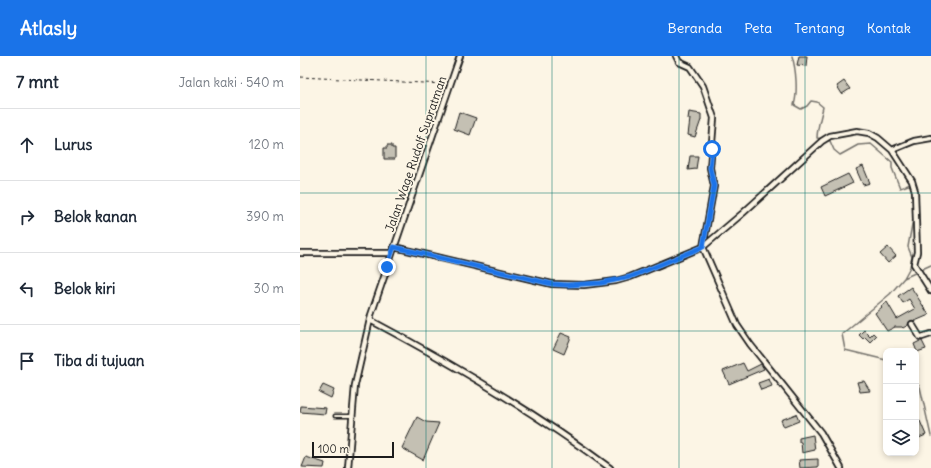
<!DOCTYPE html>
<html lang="id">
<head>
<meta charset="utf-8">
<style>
	:root { --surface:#fff; --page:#f2f2f3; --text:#1f2937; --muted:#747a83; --line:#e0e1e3; --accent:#1a73e8 }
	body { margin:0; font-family:Delius,sans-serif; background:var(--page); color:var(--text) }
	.controls { position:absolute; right:12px; bottom:12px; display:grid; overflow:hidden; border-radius:8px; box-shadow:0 2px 6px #0003 }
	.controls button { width:36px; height:36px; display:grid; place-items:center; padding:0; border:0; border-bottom:1px solid var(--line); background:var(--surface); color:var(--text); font:20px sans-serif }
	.scale { position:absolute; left:12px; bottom:10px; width:82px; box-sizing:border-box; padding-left:4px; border:2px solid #1c1c1c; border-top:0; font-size:11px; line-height:14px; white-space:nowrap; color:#1c1c1c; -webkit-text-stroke:3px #fcf5e5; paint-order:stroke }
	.stop { position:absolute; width:12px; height:12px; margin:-9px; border:3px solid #1a73e8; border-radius:50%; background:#fff }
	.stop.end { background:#1a73e8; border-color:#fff; box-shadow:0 1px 4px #0008 }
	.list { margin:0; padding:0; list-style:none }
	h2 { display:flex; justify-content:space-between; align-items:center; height:52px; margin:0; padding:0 16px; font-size:17px }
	h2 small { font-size:13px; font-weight:400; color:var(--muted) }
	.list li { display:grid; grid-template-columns:26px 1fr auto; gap:12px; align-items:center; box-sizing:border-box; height:72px; padding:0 16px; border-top:1px solid var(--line) }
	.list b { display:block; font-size:15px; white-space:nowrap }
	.list em { font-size:13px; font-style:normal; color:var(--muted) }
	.icon { flex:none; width:22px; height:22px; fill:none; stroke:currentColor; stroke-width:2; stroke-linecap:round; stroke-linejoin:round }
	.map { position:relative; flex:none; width:631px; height:412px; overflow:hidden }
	header { display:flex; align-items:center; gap:24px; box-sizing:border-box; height:56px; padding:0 20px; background:var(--accent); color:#fff }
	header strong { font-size:19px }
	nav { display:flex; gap:22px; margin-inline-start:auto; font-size:14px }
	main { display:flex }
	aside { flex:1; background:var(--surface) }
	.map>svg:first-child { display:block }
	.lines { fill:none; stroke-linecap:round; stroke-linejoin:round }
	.stream { stroke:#75726c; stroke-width:1.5 }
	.building { fill:#c4c0b3; stroke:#1c1c1c }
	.lane-casing { stroke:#1c1c1c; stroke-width:5 }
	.street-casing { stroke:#1c1c1c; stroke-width:8 }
	.path { stroke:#1c1c1c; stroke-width:1; stroke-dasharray:3 3; stroke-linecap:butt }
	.lane { stroke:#fcf5e5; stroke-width:2 }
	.street { stroke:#fcf5e5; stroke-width:4.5 }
	.route { stroke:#1a73e8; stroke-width:5 }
	.grid { fill:none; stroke:#0f766e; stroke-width:1; stroke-opacity:0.55 }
	.labels { text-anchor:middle; stroke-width:4; stroke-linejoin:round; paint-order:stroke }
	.street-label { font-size:12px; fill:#1c1c1c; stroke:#fcf5e5 }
</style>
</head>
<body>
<header>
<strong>Atlasly</strong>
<nav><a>Beranda</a><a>Peta</a><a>Tentang</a><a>Kontak</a></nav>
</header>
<main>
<aside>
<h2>7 mnt<small>Jalan kaki · 540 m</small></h2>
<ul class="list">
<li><svg class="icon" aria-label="ahead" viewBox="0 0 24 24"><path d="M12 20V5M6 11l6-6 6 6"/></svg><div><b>Lurus</b></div><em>120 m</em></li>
<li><svg class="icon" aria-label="right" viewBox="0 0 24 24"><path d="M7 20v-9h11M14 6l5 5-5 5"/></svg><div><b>Belok kanan</b></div><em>390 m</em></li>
<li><svg class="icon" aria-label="left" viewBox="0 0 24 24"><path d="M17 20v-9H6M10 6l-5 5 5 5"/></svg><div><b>Belok kiri</b></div><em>30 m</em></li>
<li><svg class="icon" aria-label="arrive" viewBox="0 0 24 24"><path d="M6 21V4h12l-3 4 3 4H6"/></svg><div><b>Tiba di tujuan</b></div></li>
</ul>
</aside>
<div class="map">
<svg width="631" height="412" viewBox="0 0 631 412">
	<rect width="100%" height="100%" fill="#fcf5e5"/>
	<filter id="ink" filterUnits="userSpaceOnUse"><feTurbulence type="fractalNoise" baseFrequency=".025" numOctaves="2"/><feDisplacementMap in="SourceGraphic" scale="8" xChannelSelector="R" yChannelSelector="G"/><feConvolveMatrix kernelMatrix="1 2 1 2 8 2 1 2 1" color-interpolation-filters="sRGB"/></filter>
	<g filter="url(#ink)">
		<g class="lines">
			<path class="stream" d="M 492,0 C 496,13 498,36 494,49 L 501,53 L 507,50 L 511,45 L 517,46 L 523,51 C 521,61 517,72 517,82 L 523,83
				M 526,84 L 530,85 L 534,94 L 540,99 L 558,89 L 571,88 L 592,106 L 592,112 L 600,132 L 611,128 L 613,145
				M 620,214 L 631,209
				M 604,222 L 610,211 L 612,201 L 608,191 L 614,157
				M 586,304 L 545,294 L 542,278 L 590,238 L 604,222 L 617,216
				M 616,327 L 620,331 L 631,380"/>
		</g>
		<path class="building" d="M 499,0 L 507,0 L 506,10 L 497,9 Z
			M 544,25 L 550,33 L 542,38 L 537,30 Z
			M 159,56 L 176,62 L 170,79 L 154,73 Z
			M 389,56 L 401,58 L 401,64 L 395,81 L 388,79 L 390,63 L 388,63 Z
			M 87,89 L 92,89 L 92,92 L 95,92 L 95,103 L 84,103 L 84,92 L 87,92 Z
			M 390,100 L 398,100 L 396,113 L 388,114 Z
			M 563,110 L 570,127 L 563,129 L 556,113 Z
			M 548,118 L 553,127 L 525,140 L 521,131 Z
			M 588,191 L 596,200 L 588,207 L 580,198 Z
			M 611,231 L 629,259 L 615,265 L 610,265 L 608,269 L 603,272 L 602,271 L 595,271 L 587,275 L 575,257 L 582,251 L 581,250 L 587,246 L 597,263 L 615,253 L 609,243 L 603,247 L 598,240 Z
			M 564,274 L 570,280 L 573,277 L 576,280 L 570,286 L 565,281 L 563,283 L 559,279 Z
			M 261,277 L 271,281 L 264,298 L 253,293 Z
			M 620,285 L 622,285 L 626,293 L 617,296 L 614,288 Z
			M 443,307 L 447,315 L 461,308 L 464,313 L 429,328 L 423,315 Z
			M 469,323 L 472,330 L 461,334 L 458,327 Z
			M 564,325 L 570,335 L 560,336 L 557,326 Z
			M 23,329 L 34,334 L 31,342 L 19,336 Z
			M 1,350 L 26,352 L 25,358 L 0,356 Z
			M 496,358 L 499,365 L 484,371 L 481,364 Z
			M 117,361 L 126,366 L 139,367 L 123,404 L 102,392 Z
			M 620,365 L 626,379 L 619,382 L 616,376 L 616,367 Z
			M 513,379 L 515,394 L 502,397 L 501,386 L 499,386 L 499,382 Z
			M 6,401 L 25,407 L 24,412 L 2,411 Z
			M 518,403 L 518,411 L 500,412 L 499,404 Z"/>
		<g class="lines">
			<g class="lane-casing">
				<path id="lane" d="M 35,360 L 52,360"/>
			</g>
			<g class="street-casing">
				<path id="street" d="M 376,0 L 379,6 L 390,11 L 403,30 L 414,62 L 410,112 L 414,130 L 403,191 L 437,269 L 450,288 L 521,377 L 541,412
					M 592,94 L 614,85 L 631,82
					M 94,191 L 252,228 L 284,229 L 316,225 L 330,221 L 403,191 L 443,157 L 522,85 L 530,80 L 557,75 L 569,77 L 578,82 L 592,94 L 612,125 L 615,135 L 617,196 L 614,208 L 631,235
					M 0,197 L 92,197
					M 70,264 C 153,308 235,356 310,412
					M 612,268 L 620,281 L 622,281 L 631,278
					M 48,412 L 55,329 L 71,259 L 160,0"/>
			</g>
			<path class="path" d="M 0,21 L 144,28"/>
			<use href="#lane" class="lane"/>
			<use href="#street" class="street"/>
		</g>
	</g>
	<g class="lines" filter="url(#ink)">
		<path class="route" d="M 87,211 L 94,191 L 252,228 L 267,229 L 301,227 L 330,221 L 403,191 L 414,130 L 410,112 L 412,93"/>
	</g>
	<path class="grid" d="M 126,0 L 126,412M 252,0 L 252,412M 379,0 L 379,412M 505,0 L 505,412M 0,137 L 631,137M 0,275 L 631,275"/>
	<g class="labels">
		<g class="street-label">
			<text transform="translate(116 98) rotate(-71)" y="4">Jalan Wage Rudolf Supratman</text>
		</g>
	</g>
</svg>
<div class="controls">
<button>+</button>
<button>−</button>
<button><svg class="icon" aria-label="layers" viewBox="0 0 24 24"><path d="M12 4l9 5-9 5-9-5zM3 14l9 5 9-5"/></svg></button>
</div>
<div class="scale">100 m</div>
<div class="stop" style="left:412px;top:93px"></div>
<div class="stop end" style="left:87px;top:211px"></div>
</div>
</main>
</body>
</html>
